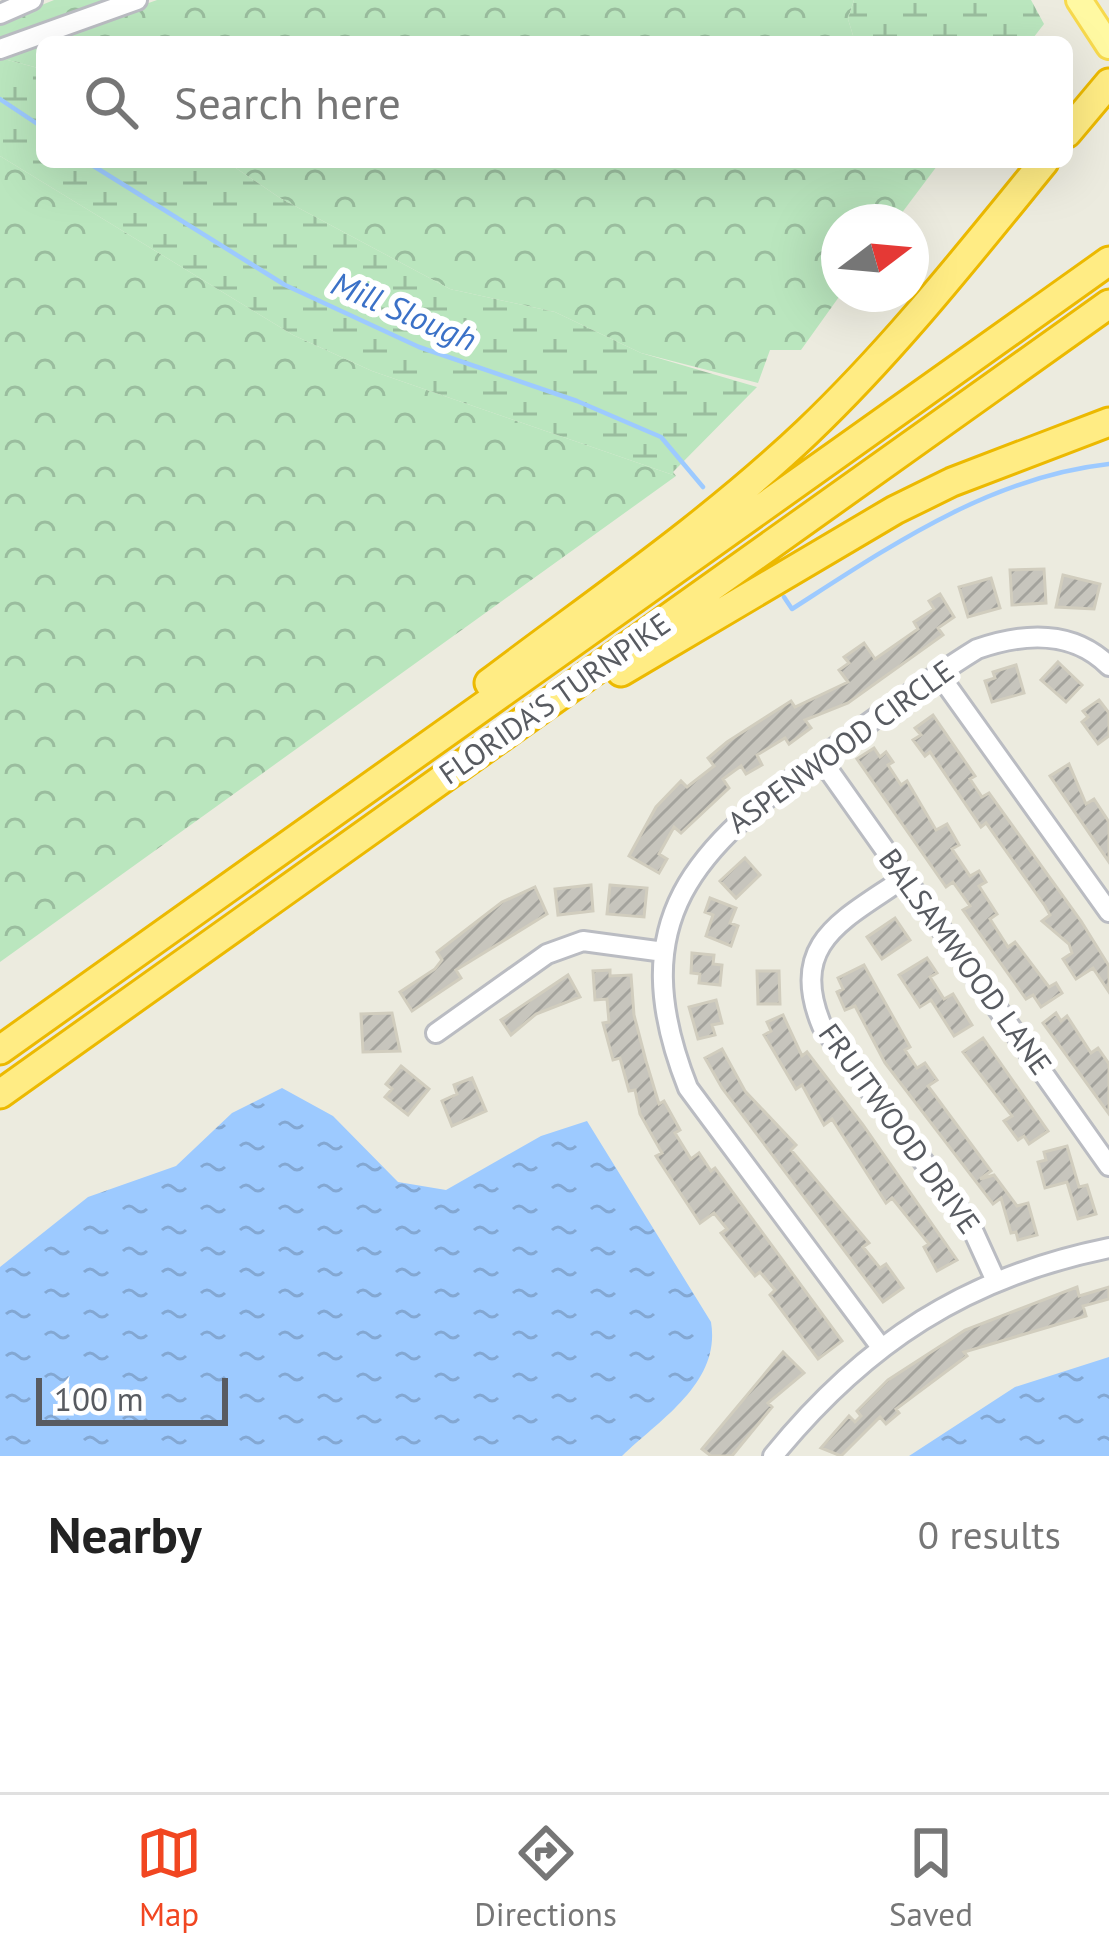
<!DOCTYPE html>
<html lang="en">
<head>
<meta charset="utf-8">
<style>
	:root { --surface:#fff; --page:#f6f6f6; --text:#222; --muted:#767676; --line:#e0e0e0; --accent:#f14621 }
	body { margin:0; font-family:"PT Sans",sans-serif; background:var(--page); color:var(--text) }
	.compass { position:absolute; left:821px; top:204px; width:108px; height:108px; border-radius:50%; background:var(--surface); box-shadow:0 12px 48px #0002; rotate:74deg }
	.scale { position:absolute; left:36px; bottom:30px; width:192px; box-sizing:border-box; padding-left:12px; border:6px solid #585b61; border-top:0; font-size:33px; line-height:42px; white-space:nowrap; color:#585b61; -webkit-text-stroke:9px #fff; paint-order:stroke }
	.list { margin:0; padding:0; list-style:none }
	h2 { display:flex; justify-content:space-between; align-items:center; height:156px; margin:0; padding:0 48px; font-size:51px }
	h2 small { font-size:39px; font-weight:400; color:var(--muted) }
	.icon { flex:none; width:66px; height:66px; fill:none; stroke:currentColor; stroke-width:2; stroke-linecap:round; stroke-linejoin:round }
	.map { position:relative; flex:none; width:1109px; height:1456px; overflow:hidden }
	.search { position:absolute; background:var(--surface); box-shadow:0 12px 48px #0002; left:36px; right:36px; top:36px; height:132px; display:flex; align-items:center; gap:30px; box-sizing:border-box; padding:0 42px; border-radius:18px; color:var(--muted); font-size:45px }
	.sheet { height:336px; background:var(--surface) }
	nav { display:flex; justify-content:space-around; align-items:center; box-sizing:border-box; height:168px; border-top:3px solid var(--line); background:var(--surface); font-size:33px; color:var(--muted) }
	nav a { display:grid; justify-items:center; gap:6px }
	nav .on { color:var(--accent) }
	.map>svg:first-child { display:block }
	.forest { fill:url(#forest-crowns) }
	.wetland { fill:url(#wetland-marsh) }
	.water { fill:url(#water-ripples) }
	.lines { fill:none; stroke-linecap:round; stroke-linejoin:round }
	.stream { stroke:#9dcaff; stroke-width:4.5 }
	.building { fill:url(#building-hatch); stroke:#d1cdbe; stroke-width:3 }
	.minor-casing { stroke:#babcc2; stroke-width:24 }
	.major-casing { stroke:#f7d94d; stroke-width:30 }
	.highway-casing { stroke:#ecb900; stroke-width:33 }
	.minor { stroke:#fff; stroke-width:18 }
	.major { stroke:#fff9a2; stroke-width:24 }
	.highway { stroke:#ffec84; stroke-width:27 }
	.labels { text-anchor:middle; stroke-width:12; stroke-linejoin:round; paint-order:stroke }
	.street-label { font-size:30px; fill:#585b61; stroke:#fff }
	.water-label { font-size:33px; font-style:italic; fill:#3b71c7; stroke:#fff }
</style>
</head>
<body>
<div class="map">
<svg width="1109" height="1456" viewBox="0 0 1109 1456">
	<defs>
		<pattern id="forest-crowns" width="20" height="18" patternUnits="userSpaceOnUse" patternTransform="scale(3)"><rect width="20" height="18" fill="#bae6be"/><path d="M2 6a3 3 0 1 1 6 0M12 15a3 3 0 1 1 6 0" fill="none" stroke="#9abd9e"/></pattern>
		<pattern id="wetland-marsh" width="20" height="14" patternUnits="userSpaceOnUse" patternTransform="scale(3)"><rect width="20" height="14" fill="#bae6be"/><path d="M1 5h8M5 5V1M11 12h8M15 12V8" fill="none" stroke="#9abd9e"/></pattern>
		<pattern id="water-ripples" width="26" height="14" patternUnits="userSpaceOnUse" patternTransform="scale(3)"><rect width="26" height="14" fill="#9dcaff"/><path d="M2 4q2-2 4 0t4 0M15 11q2-2 4 0t4 0" fill="none" stroke="#83a7d2"/></pattern>
		<pattern id="building-hatch" width="6" height="6" patternUnits="userSpaceOnUse" patternTransform="scale(3)"><rect width="6" height="6" fill="#c7c5bd"/><path d="M-1 1l2-2M0 6l6-6M5 7l2-2" fill="none" stroke="#a4a39d"/></pattern>
	</defs>
	<rect width="100%" height="100%" fill="#ecebdf"/>
	<path class="forest" d="M 54,0 L 117,0 L 0,42 L 0,22 Z
		M 157,0 L 854,0 L 848,19 L 855,42 L 42,42 L 42,69 L 0,58 L 0,56 Z
		M 0,156 L 293,335 L 372,371 L 676,476 L 0,962 Z
		M 227,162 L 940,162 L 895,222 L 839,222 L 841,294 L 801,350 L 770,350 L 758,383 L 641,353 L 555,312 L 450,289 L 280,198 Z"/>
	<path class="wetland" d="M 854,0 L 1031,0 L 1044,24 L 1030,42 L 855,42 L 848,19 Z
		M 0,58 L 42,69 L 42,162 L 227,162 L 280,198 L 450,289 L 555,312 L 641,353 L 757,387 L 673,472 L 676,476 L 372,371 L 293,335 L 0,156 Z"/>
	<path class="water" d="M 282,1088 L 333,1116 L 398,1182 L 446,1190 L 541,1136 L 587,1121 L 711,1322 C 721,1382 662,1418 622,1456 L 0,1456 L 0,1267 L 88,1197 L 176,1166 L 232,1113 Z
		M 1109,1357 L 1109,1456 L 909,1456 L 1015,1387 Z"/>
	<g class="lines">
		<path class="stream" d="M 0,99 L 42,127
			M 87,162 L 285,285 L 419,347 L 577,401 L 661,437 L 703,487
			M 784,597 L 792,609 C 890,546 990,477 1109,464"/>
	</g>
	<path class="building" d="M 1044,569 L 1046,603 L 1012,605 L 1010,570 Z
		M 1063,575 L 1100,584 L 1094,609 L 1056,607 Z
		M 991,578 L 1000,608 L 968,617 L 959,587 Z
		M 940,594 L 954,617 L 938,628 L 943,635 L 848,703 L 805,720 L 811,728 L 789,744 L 785,738 L 757,755 L 762,765 L 746,774 L 741,766 L 723,779 L 729,788 L 681,833 L 674,827 L 659,854 L 667,859 L 659,873 L 629,856 L 656,807 L 681,781 L 687,787 L 714,766 L 708,758 L 727,742 L 791,701 L 795,707 L 848,682 L 839,670 L 849,663 L 844,657 L 864,643 L 875,659 L 918,629 L 914,622 L 934,609 L 929,601 Z
		M 1058,662 L 1082,685 L 1066,702 L 1041,680 Z
		M 1016,665 L 1024,693 L 992,702 L 985,681 L 995,678 L 993,672 Z
		M 1099,700 L 1109,713 L 1109,736 L 1098,744 L 1082,722 L 1088,717 L 1083,711 Z
		M 933,715 L 975,776 L 970,779 L 982,797 L 989,793 L 1081,921 L 1109,966 L 1109,992 L 1093,968 L 1076,979 L 1063,959 L 1072,953 L 1069,944 L 1042,921 L 1050,915 L 1045,906 L 986,823 L 981,827 L 930,752 L 925,756 L 913,740 L 921,735 L 915,728 Z
		M 874,748 L 880,757 L 886,752 L 893,762 L 888,765 L 901,785 L 907,781 L 936,830 L 947,824 L 959,845 L 952,849 L 970,876 L 979,871 L 986,882 L 979,886 L 997,914 L 990,919 L 1008,947 L 1015,942 L 1049,987 L 1056,983 L 1062,993 L 1041,1007 L 1033,995 L 1026,999 L 963,910 L 970,906 L 953,882 L 946,887 L 857,759 Z
		M 1069,764 L 1086,804 L 1094,799 L 1109,822 L 1109,862 L 1050,776 Z
		M 745,858 L 760,875 L 736,898 L 720,881 Z
		M 591,885 L 593,911 L 558,915 L 555,889 Z
		M 610,885 L 647,888 L 644,917 L 607,914 Z
		M 535,887 L 547,914 L 456,970 L 461,978 L 412,1011 L 400,992 L 435,969 L 442,960 L 437,952 L 502,902 Z
		M 710,898 L 736,908 L 730,923 L 738,926 L 731,946 L 706,936 L 713,915 L 705,912 Z
		M 895,918 L 910,940 L 882,959 L 867,937 Z
		M 692,953 L 714,955 L 713,964 L 722,965 L 720,985 L 699,983 L 700,974 L 691,973 Z
		M 927,958 L 937,973 L 930,977 L 944,999 L 953,994 L 972,1025 L 954,1036 L 931,1000 L 920,1007 L 899,975 Z
		M 864,965 L 910,1047 L 905,1050 L 917,1068 L 925,1063 L 937,1080 L 928,1086 L 991,1171 L 980,1179 L 994,1175 L 1017,1206 L 1028,1203 L 1037,1235 L 1018,1240 L 1016,1232 L 1011,1233 L 1001,1198 L 993,1204 L 885,1063 L 855,1006 L 845,1010 L 837,992 L 843,989 L 838,978 Z
		M 610,970 L 610,976 L 631,975 L 634,1015 L 646,1061 L 659,1104 L 664,1101 L 680,1130 L 675,1133 L 691,1159 L 699,1153 L 711,1171 L 715,1168 L 842,1341 L 818,1359 L 770,1295 L 775,1290 L 760,1272 L 755,1276 L 721,1233 L 727,1229 L 714,1213 L 700,1223 L 656,1156 L 662,1153 L 640,1114 L 635,1090 L 629,1091 L 620,1058 L 613,1060 L 603,1023 L 609,1022 L 607,999 L 595,1000 L 593,971 Z
		M 757,971 L 779,971 L 780,1004 L 758,1004 Z
		M 568,975 L 580,997 L 536,1014 L 511,1035 L 501,1020 Z
		M 716,1000 L 722,1023 L 712,1025 L 715,1035 L 698,1039 L 689,1007 Z
		M 392,1013 L 400,1051 L 363,1052 L 361,1014 Z
		M 1056,1013 L 1061,1021 L 1067,1016 L 1091,1053 L 1098,1048 L 1109,1064 L 1109,1114 L 1043,1023 Z
		M 783,1015 L 802,1056 L 807,1052 L 863,1125 L 957,1260 L 937,1271 L 924,1247 L 929,1244 L 892,1198 L 886,1203 L 832,1119 L 824,1125 L 802,1085 L 796,1089 L 764,1035 L 771,1031 L 767,1022 Z
		M 983,1038 L 1048,1131 L 1029,1144 L 1024,1136 L 1018,1140 L 1004,1121 L 1012,1116 L 963,1052 Z
		M 722,1049 L 745,1091 L 796,1145 L 791,1150 L 869,1243 L 863,1247 L 880,1268 L 886,1264 L 903,1288 L 883,1302 L 722,1088 L 705,1058 Z
		M 401,1066 L 429,1089 L 408,1115 L 385,1097 L 392,1089 L 386,1084 Z
		M 472,1078 L 486,1111 L 452,1126 L 442,1101 L 457,1094 L 454,1085 Z
		M 1067,1146 L 1079,1187 L 1087,1185 L 1096,1214 L 1078,1219 L 1067,1182 L 1045,1188 L 1038,1162 L 1046,1160 L 1044,1152 Z
		M 1077,1287 L 1079,1296 L 1109,1287 L 1109,1299 L 1083,1306 L 1086,1316 L 964,1352 L 967,1356 L 896,1409 L 899,1413 L 886,1424 L 880,1417 L 841,1456 L 821,1448 L 849,1416 L 855,1422 L 861,1416 L 857,1411 L 888,1380 L 965,1330 Z
		M 783,1352 L 804,1373 L 768,1403 L 772,1407 L 732,1456 L 711,1456 L 702,1449 Z"/>
	<g class="lines">
		<g class="minor-casing">
			<path id="minor" d="M 0,14 L 32,0
				M 0,49 L 137,0
				M 938,673 L 1109,912
				M 820,758 L 1109,1166
				M 904,878 C 844,920 787,942 822,1026 L 970,1224 L 995,1279
				M 436,1033 L 547,954 L 583,941 L 664,952
				M 880,1346 L 688,1088 C 621,919 695,848 826,754 C 876,718 925,681 977,649 C 1023,633 1072,629 1109,666
				M 773,1456 C 865,1343 966,1277 1109,1248"/>
		</g>
		<g class="major-casing">
			<path id="major" d="M 1079,0 L 1109,46"/>
		</g>
		<g class="highway-casing">
			<path id="highway" d="M 1067,133 L 1109,83
				M 621,672 L 895,510 L 952,482 L 1109,422
				M 489,683 C 596,602 709,525 807,432 C 894,349 968,255 1044,162
				M 0,1050 L 1109,261
				M 0,1094 L 1109,304"/>
		</g>
		<use href="#minor" class="minor"/>
		<use href="#major" class="major"/>
		<use href="#highway" class="highway"/>
	</g>
	<g class="labels">
		<g class="street-label">
			<text transform="translate(555 699) rotate(-35)" y="10">FLORIDA'S TURNPIKE</text>
			<text transform="translate(841 747) rotate(-36)" y="10">ASPENWOOD CIRCLE</text>
			<text transform="translate(965 962) rotate(54)" y="10">BALSAMWOOD LANE</text>
			<text transform="translate(899 1129) rotate(54)" y="10">FRUITWOOD DRIVE</text>
		</g>
		<g class="water-label">
			<text transform="translate(404 311) rotate(23)" y="12">Mill Slough</text>
		</g>
	</g>
</svg>
<svg class="compass" viewBox="-18 -18 36 36"><path d="M0-13l5 13h-10z" fill="#e53935"/><path d="M0 13l5-13h-10z" fill="#767676"/></svg>
<div class="scale">100 m</div>
<div class="search"><svg class="icon" aria-label="search" viewBox="0 0 24 24"><circle cx="10" cy="10" r="6"/><path d="M15 15l6 6"/></svg>Search here</div>
</div>
<section class="sheet">
<h2>Nearby<small>0 results</small></h2>
<ul class="list">
</ul>
</section>
<nav>
<a class="on"><svg class="icon" aria-label="map" viewBox="0 0 24 24"><path d="M3 6l6-2 6 2 6-2v14l-6 2-6-2-6 2zM9 4v14M15 6v14"/></svg>Map</a>
<a><svg class="icon" aria-label="directions" viewBox="0 0 24 24"><path d="M12 3l9 9-9 9-9-9zM9 14v-3h6M13 9l2 2-2 2"/></svg>Directions</a>
<a><svg class="icon" aria-label="saved" viewBox="0 0 24 24"><path d="M7 4h10v16l-5-4-5 4z"/></svg>Saved</a>
</nav>
</body>
</html>
